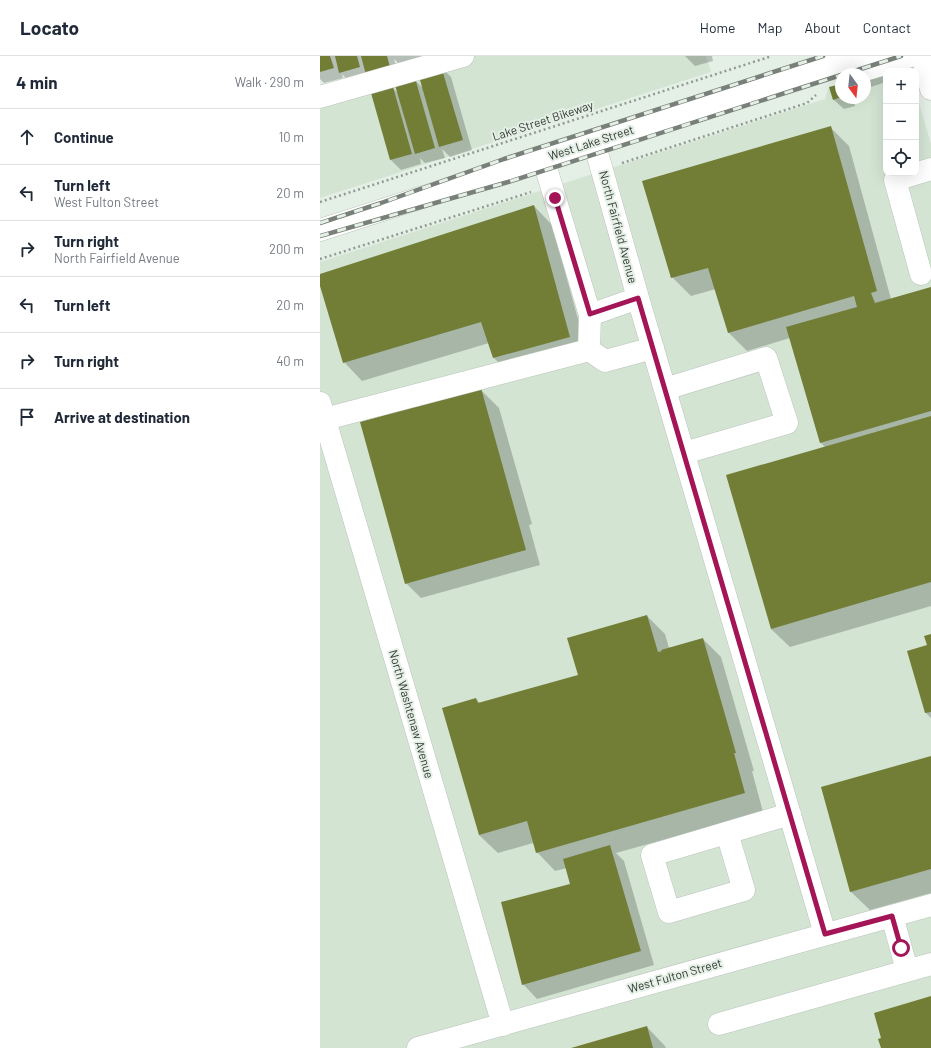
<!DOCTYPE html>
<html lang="en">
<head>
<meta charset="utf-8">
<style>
	:root { --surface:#fff; --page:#f2f2f3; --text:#1f2937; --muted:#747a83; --line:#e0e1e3 }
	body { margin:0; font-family:Barlow,sans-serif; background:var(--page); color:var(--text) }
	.controls { position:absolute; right:12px; top:12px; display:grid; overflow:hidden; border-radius:8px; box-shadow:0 4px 16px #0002 }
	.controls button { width:36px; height:36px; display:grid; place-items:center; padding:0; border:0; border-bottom:1px solid var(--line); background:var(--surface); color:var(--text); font:20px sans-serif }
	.compass { position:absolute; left:515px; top:12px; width:36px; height:36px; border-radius:50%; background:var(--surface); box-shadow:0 4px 16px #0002; rotate:165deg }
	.stop { position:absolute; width:12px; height:12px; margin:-9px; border:3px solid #a41558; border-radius:50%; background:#fff }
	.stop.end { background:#a41558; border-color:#fff; box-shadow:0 1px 4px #0008 }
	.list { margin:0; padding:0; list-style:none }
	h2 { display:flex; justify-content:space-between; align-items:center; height:52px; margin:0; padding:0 16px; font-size:17px }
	h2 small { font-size:13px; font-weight:400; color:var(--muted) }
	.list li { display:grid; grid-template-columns:26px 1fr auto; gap:12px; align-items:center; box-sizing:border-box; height:56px; padding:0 16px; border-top:1px solid var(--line) }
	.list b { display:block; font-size:15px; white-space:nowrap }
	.list p { margin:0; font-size:13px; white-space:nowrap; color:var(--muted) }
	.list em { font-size:13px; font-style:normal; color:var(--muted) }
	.icon { flex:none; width:22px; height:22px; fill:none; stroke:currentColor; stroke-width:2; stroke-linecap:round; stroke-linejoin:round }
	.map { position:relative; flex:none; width:611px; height:992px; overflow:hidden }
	header { display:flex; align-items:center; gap:24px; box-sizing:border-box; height:56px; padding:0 20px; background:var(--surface); border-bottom:1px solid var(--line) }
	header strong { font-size:19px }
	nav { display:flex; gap:22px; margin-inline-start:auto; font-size:14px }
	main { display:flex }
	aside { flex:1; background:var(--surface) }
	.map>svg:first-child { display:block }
	.built { fill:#d3e4d3 }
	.shadow { fill:#0003 }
	.building { fill:#727d36 }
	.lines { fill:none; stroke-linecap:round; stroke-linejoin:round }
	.minor-casing { stroke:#b9c4ba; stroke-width:23 }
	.major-casing { stroke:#b9c4ba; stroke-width:23 }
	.path { stroke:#929a93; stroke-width:2.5; stroke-dasharray:2 3; stroke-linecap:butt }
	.minor { stroke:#fff; stroke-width:22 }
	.major { stroke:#fff; stroke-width:22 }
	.rail-casing { stroke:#797f79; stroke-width:4.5 }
	.rail { stroke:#e4efe5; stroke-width:3; stroke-dasharray:9; stroke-linecap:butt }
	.route { stroke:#a41558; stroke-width:5 }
	.labels { text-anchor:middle; stroke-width:4; stroke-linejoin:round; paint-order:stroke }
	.street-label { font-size:12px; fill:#333733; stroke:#e4efe5 }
</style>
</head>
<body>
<header>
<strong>Locato</strong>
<nav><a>Home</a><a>Map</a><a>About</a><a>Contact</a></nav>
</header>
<main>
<aside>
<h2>4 min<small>Walk · 290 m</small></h2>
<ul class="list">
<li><svg class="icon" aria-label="ahead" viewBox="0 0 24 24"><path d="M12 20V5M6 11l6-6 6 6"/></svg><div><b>Continue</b></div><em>10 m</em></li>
<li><svg class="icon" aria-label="left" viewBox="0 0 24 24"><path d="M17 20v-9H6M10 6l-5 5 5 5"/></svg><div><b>Turn left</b><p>West Fulton Street</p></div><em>20 m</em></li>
<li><svg class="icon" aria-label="right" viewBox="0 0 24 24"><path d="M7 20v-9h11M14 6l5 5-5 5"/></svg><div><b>Turn right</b><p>North Fairfield Avenue</p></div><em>200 m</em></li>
<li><svg class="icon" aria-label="left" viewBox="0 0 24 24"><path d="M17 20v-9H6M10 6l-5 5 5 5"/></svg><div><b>Turn left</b></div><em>20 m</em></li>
<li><svg class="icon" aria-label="right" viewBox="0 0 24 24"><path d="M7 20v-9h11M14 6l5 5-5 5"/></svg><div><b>Turn right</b></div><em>40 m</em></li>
<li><svg class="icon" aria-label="arrive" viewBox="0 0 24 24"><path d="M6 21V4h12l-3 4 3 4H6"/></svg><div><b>Arrive at destination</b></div></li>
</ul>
</aside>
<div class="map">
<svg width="611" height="992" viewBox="0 0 611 992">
	<rect width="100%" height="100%" fill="#e4efe5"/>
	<path class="built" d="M 143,0 L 386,0 L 391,16 L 0,142 L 0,41 Z
		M 583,8 L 588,11 L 589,15 L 566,15 L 566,117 L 596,117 L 596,37 L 611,88 L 611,992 L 0,992 L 0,206 L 505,43 L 509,31 L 521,28 L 521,42 L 545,42 L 545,20 Z"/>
	<path class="shadow" d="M 0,0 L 101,0 L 101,1 L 80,9 L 74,3 L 79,20 L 30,27 L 22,18 L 23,22 L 4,27 L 0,23 Z
		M 365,0 L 392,0 L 393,5 L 375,10 Z
		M 577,0 L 611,18 L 596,23 L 596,15 L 566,15 L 566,26 L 545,33 L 545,18 Z
		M 121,11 L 131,21 L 152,94 L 130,101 L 122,93 L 125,102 L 105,107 L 100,102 L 101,108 L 81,114 L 71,104 L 73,32 L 78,37 L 94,23 L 103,32 Z
		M 521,29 L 521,42 L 533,42 L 535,50 L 524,53 L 514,44 Z
		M 511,72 L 529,90 L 571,243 L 611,232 L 611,550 L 470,591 L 451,573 L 505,391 L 500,386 L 470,282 L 427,295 L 408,276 L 396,233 L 371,240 L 352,221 Z
		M 214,150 L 232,169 L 268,299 L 192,320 L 174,302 L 169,287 L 42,325 L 24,306 L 0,226 L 0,219 Z
		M 161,334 L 179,352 L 212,468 L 209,469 L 220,509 L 101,542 L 86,527 Z
		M 327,560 L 345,578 L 349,592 L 383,583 L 401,601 L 434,715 L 432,715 L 443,756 L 296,797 L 304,805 L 334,909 L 217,943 L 203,928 L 252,829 L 247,812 L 235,815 L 217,796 L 213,787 L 178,797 L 159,779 L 156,643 L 161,648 L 259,620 Z
		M 611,579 L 611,662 L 606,657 L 608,589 Z
		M 611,701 L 611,837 L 550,854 L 531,836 L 502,732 Z
		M 327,971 L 345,990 L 346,992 L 254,992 Z"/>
	<path class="building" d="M 0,0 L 10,0 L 14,12 L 0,16 Z
		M 15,0 L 37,0 L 40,11 L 19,17 Z
		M 41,0 L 67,0 L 70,11 L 46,19 Z
		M 121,10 L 143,84 L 119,91 L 98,17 Z
		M 95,22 L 115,92 L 95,98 L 75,29 Z
		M 521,28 L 521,41 L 513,44 L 509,31 Z
		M 73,31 L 92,98 L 70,104 L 51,37 Z
		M 511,70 L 557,235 L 551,237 L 555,247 L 611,231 L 611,355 L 500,387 L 466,271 L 537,251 L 534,240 L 408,277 L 388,212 L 351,222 L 322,125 Z
		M 214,149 L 250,281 L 173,302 L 161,266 L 23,307 L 0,230 L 0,218 Z
		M 161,332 L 206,494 L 85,528 L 40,366 Z
		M 611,360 L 611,526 L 451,573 L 406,419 Z
		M 327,559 L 338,596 L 342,595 L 341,594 L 383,582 L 416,697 L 414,697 L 425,737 L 216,797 L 207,765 L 159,779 L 122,652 L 156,642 L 158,647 L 258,619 L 247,582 Z
		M 611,578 L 611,656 L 605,657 L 587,595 L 607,589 L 604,580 Z
		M 611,700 L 611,813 L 530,836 L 501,731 Z
		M 290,789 L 321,895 L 202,929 L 181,846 L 250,828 L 243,803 Z
		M 611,940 L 611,992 L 561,992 L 558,983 L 561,982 L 554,957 Z
		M 327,970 L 333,992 L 251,992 Z"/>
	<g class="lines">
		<g class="minor-casing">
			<path id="minor" d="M 602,0 L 611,33
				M 0,41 L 143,0
				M 274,86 L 318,242 L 505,878
				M 223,102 L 270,259
				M 601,218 L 575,124 L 611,113
				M 318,242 L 270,259 L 269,294 L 285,305 L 333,292
				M 345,333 L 446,302 L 467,367 L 364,397
				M 0,347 L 183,969
				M 5,363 L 269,294
				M 407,777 L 424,834 L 349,856 L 332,799 L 470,758
				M 572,860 L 587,914
				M 399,968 L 611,908
				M 98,992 L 611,849"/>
		</g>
		<g class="major-casing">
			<path id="major" d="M 533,3 L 548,13 L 591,0
				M 0,174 L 542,0"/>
		</g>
		<path class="path" d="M 302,107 L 487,47 L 496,39
			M 0,146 L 452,0
			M 0,203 L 211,136"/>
		<use href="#minor" class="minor"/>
		<use href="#major" class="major"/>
		<g class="rail-casing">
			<path id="rail" d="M 525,18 L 581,0
				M 0,167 L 61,147 L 184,103 L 503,0
				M 0,180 L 188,126 L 521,19"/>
		</g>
		<use href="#rail" class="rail"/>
	</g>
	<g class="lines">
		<path class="route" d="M 235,142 L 270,258 L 318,242 L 505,878 L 572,860 L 581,892"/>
	</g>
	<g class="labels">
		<g class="street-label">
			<text transform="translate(223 65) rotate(-18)" y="4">Lake Street Bikeway</text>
			<text transform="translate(271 87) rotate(-18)" y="4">West Lake Street</text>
			<text transform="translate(298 171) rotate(75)" y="4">North Fairfield Avenue</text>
			<text transform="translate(91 658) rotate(74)" y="4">North Washtenaw Avenue</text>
			<text transform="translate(355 920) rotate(-16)" y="4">West Fulton Street</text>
		</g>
	</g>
</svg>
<div class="controls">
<button>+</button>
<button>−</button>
<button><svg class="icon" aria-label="locate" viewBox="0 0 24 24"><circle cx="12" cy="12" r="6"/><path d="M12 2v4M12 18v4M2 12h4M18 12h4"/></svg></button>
</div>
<svg class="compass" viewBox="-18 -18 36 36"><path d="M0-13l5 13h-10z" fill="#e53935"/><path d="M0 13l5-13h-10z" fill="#747a83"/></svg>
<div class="stop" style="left:581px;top:892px"></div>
<div class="stop end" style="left:235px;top:142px"></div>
</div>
</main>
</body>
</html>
